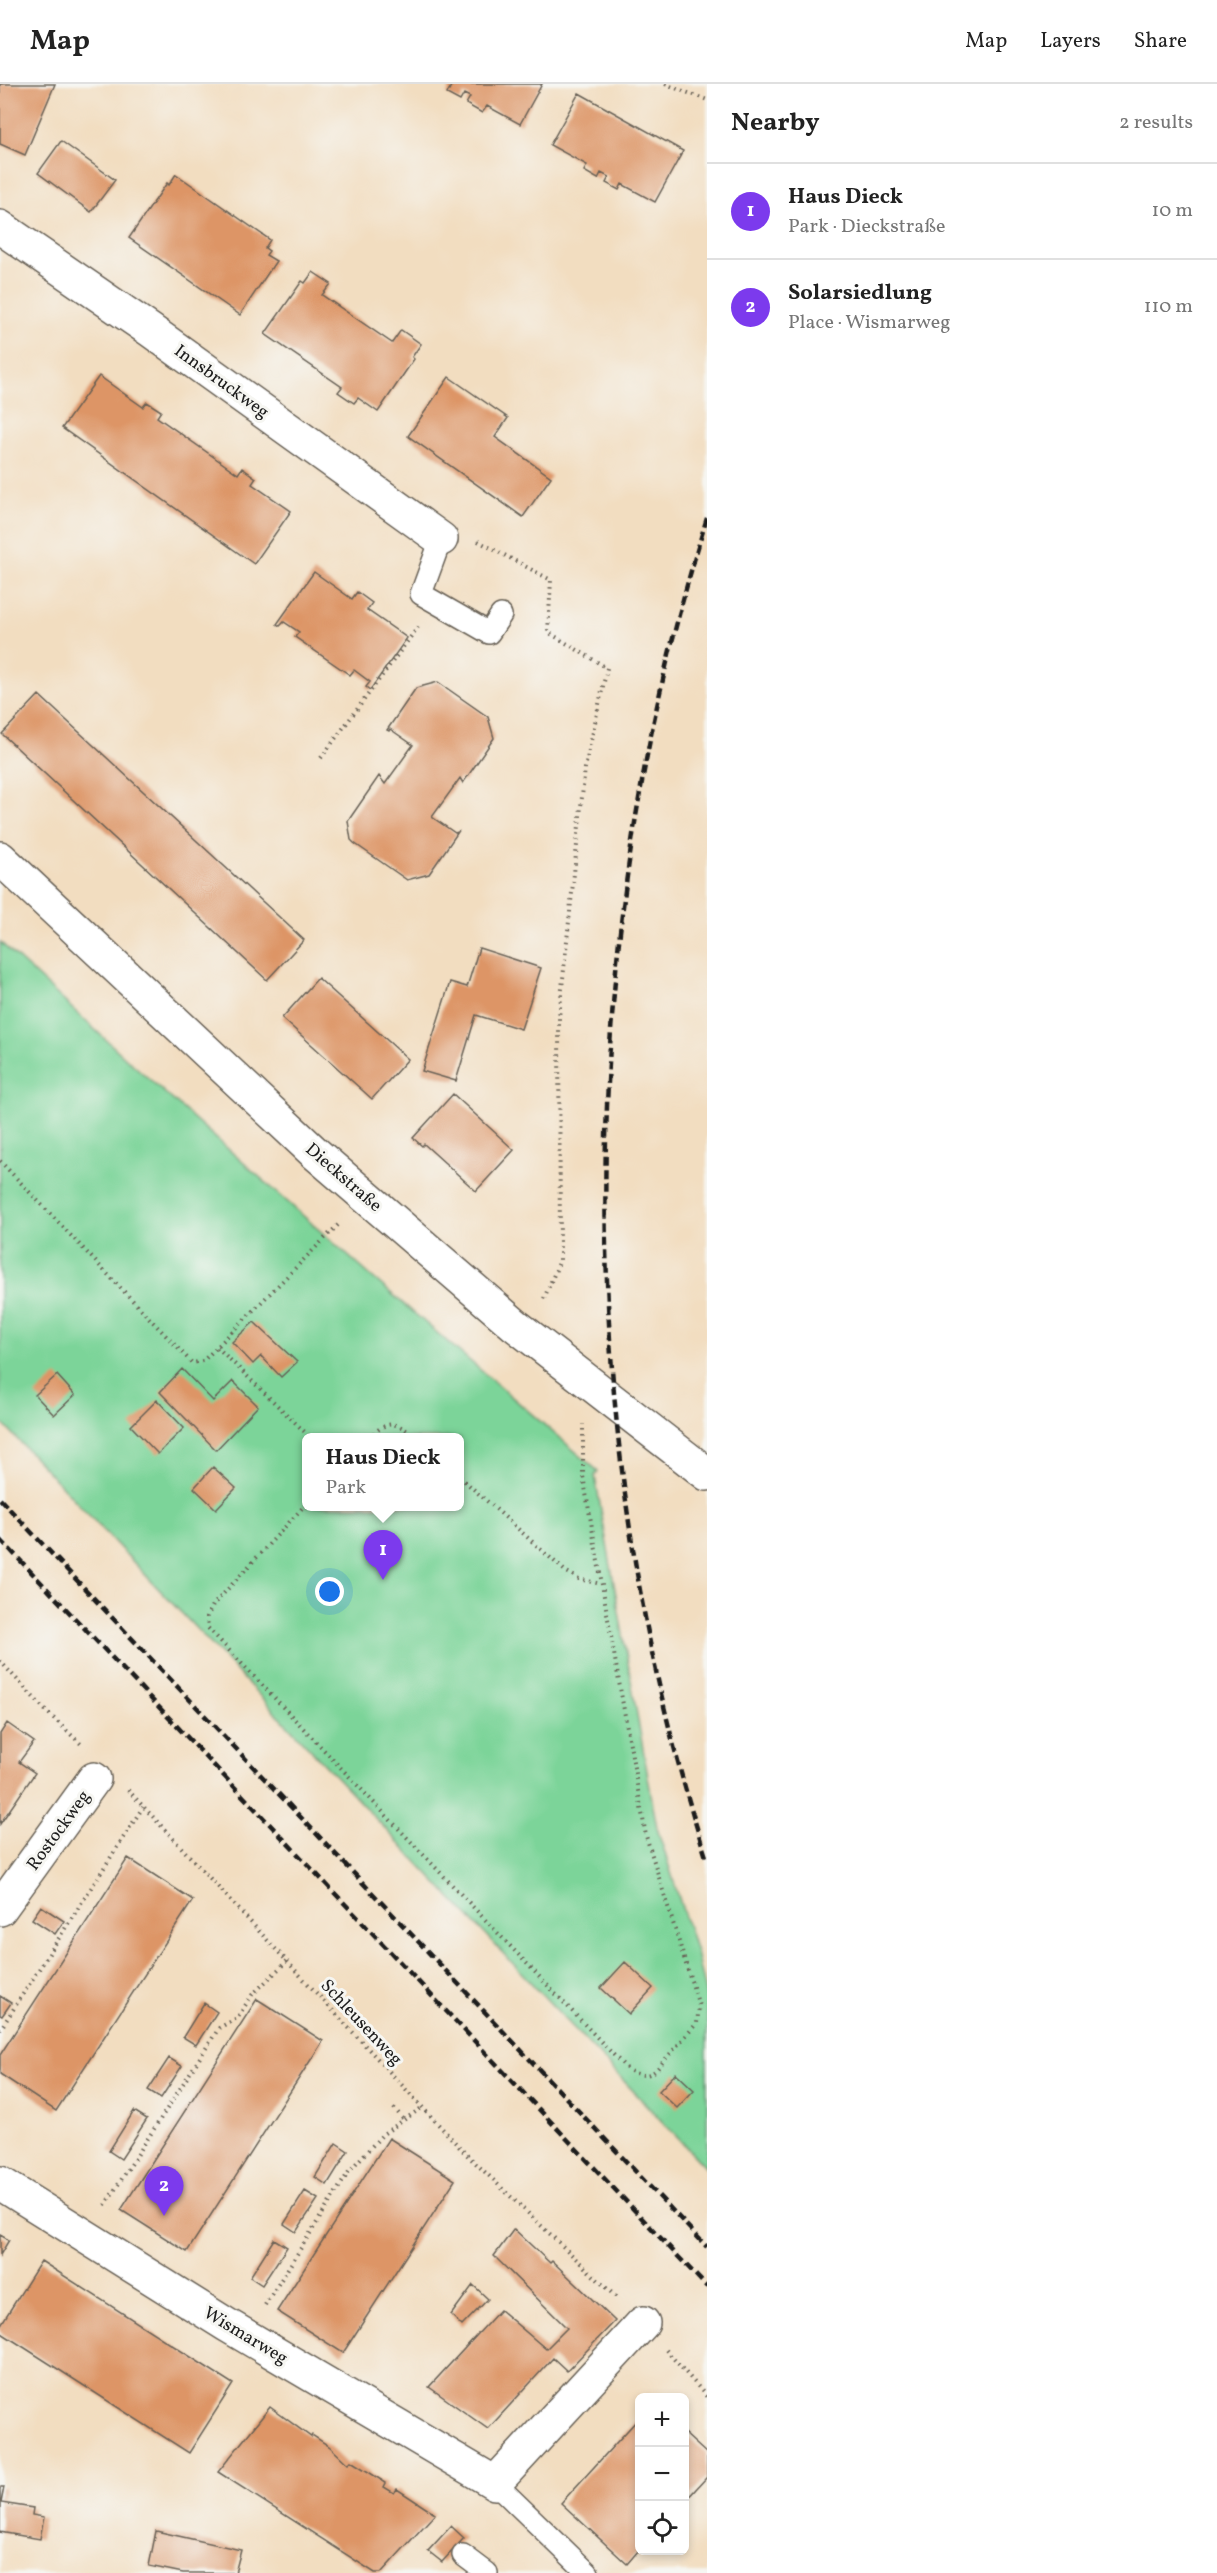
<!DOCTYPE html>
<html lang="en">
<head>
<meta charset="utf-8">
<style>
	:root { --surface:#fff; --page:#f2f2f2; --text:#222; --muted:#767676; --line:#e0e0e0; --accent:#7c3aed }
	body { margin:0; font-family:Vollkorn,serif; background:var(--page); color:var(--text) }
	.controls { position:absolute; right:18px; bottom:18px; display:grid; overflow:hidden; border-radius:9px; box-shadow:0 3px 9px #0003 }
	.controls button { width:54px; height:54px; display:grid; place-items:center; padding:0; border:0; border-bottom:2px solid var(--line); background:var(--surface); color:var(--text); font:30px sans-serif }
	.you { position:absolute; left:330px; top:1508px; width:21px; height:21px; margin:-15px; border:4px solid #fff; border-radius:50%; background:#1a73e8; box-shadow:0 0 0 9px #1a73e833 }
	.badge { display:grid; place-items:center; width:39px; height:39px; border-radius:50%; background:var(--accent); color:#fff; font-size:20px; font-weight:700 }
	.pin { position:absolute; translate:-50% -50px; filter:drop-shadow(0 2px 3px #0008) }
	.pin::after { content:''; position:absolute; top:32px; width:21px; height:18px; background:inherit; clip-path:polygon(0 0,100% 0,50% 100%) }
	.popup { position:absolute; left:302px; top:1349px; width:162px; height:78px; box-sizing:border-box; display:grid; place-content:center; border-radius:9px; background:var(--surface); filter:drop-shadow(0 2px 4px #0005); font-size:20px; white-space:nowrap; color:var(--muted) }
	.popup b { font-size:22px; color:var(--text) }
	.popup::after { content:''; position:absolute; left:50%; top:100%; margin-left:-12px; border:12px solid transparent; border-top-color:var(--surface) }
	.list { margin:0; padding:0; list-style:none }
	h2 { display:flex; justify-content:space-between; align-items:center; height:78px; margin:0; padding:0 24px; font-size:26px }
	h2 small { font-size:20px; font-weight:400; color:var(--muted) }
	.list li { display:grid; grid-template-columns:39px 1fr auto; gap:18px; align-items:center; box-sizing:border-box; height:96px; padding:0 24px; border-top:2px solid var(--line) }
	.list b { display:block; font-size:22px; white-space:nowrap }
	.list p { margin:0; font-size:20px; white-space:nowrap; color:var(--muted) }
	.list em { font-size:20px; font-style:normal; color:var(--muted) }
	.icon { flex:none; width:33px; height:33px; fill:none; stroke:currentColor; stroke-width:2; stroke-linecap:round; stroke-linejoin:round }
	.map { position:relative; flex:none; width:707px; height:2489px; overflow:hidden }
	header { display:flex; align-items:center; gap:36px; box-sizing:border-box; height:84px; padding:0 30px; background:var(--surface); border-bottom:2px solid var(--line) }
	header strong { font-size:28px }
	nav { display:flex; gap:33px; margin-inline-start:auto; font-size:21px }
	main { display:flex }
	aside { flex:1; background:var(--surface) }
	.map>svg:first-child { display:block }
	.green { fill:#7bd499; stroke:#4c785a; stroke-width:1.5; fill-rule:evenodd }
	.building { fill:#dd9566 }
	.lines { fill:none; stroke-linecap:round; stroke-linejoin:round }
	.service-casing { stroke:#676055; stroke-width:24 }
	.minor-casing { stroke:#676055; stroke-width:36 }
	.path { stroke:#676055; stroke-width:4; stroke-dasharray:1.5 4.5; stroke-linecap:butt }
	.service { stroke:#fff; stroke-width:21 }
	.minor { stroke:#fff; stroke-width:33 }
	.rail { stroke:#1c1c1c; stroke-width:4.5; stroke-dasharray:9 4.5; stroke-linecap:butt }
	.labels { text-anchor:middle; stroke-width:6; stroke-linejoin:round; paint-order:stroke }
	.street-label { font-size:18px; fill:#1c1c1c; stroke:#f6f6f2 }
</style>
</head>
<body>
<header>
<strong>Map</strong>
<nav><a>Map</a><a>Layers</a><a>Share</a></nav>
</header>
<main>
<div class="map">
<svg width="707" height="2489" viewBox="0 0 707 2489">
	<rect width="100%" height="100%" fill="#f6f6f2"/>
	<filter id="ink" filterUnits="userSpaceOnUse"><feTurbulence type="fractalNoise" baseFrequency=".0167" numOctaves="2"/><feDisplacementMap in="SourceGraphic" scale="12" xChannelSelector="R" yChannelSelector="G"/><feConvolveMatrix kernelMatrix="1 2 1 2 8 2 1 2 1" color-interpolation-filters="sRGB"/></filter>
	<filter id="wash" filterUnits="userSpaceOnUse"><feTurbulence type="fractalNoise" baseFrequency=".008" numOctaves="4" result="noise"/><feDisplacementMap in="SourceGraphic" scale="24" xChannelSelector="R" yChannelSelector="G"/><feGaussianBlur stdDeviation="1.35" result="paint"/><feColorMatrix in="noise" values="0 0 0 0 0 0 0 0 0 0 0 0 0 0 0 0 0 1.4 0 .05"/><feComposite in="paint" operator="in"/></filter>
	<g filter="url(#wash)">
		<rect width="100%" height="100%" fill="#f2ddc0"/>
		<path class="green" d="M 0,858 L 129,977 L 371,1192 L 598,1387 L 595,1392 L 657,1744 L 696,1868 L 707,1917 L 707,2085 L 0,1337 ZM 306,1354 L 460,1354 L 460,1422 L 306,1422 Z"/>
		<g id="blocks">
			<path class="building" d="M 0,0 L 55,0 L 25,71 L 0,60 Z
				M 448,0 L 542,0 L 520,40 L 487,22 L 482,29 L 466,20 L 470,13 L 464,10 L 460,17 L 447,10 L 451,2 Z
				M 579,9 L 683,67 L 655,118 L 622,100 L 619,106 L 606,99 L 609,93 L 601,89 L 598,95 L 584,87 L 587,81 L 550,61 Z
				M 61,57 L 115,96 L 91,128 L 38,89 Z
				M 176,90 L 270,156 L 265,164 L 269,167 L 266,171 L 276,177 L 240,231 L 129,154 L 167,99 L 169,101 Z
				M 313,188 L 331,200 L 322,211 L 392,259 L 401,246 L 421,260 L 412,273 L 414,275 L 378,328 L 358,314 L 354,319 L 338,308 L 342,303 L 265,250 L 302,197 L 305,199 Z
				M 99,292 L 143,323 L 147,318 L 161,327 L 157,333 L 238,390 L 242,384 L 256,394 L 252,400 L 291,427 L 254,480 L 62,344 Z
				M 449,293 L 508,334 L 495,353 L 551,393 L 523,433 L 408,352 Z
				M 314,488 L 352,515 L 357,508 L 372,519 L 367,526 L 407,554 L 370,606 L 366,603 L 370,598 L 354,586 L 350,591 L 295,553 L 299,548 L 284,538 L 280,542 L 277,540 Z
				M 438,598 L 488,633 L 494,654 L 463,699 L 460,694 L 432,733 L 455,749 L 458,748 L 429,790 L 407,796 L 354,759 L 351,756 L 348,737 L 379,692 L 385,700 L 413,661 L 390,645 L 389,647 L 387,646 L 416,604 Z
				M 39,611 L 304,856 L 267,896 L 2,650 Z
				M 479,864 L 541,884 L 521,945 L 476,931 L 456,997 L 422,987 L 450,898 L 467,903 Z
				M 318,894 L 408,975 L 372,1015 L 282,934 Z
				M 453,1010 L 514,1066 L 476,1107 L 424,1060 L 422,1062 L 413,1054 Z
				M 254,1238 L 297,1278 L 281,1293 L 261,1272 L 253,1280 L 232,1258 Z
				M 182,1285 L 213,1317 L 233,1297 L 258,1322 L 216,1366 L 160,1308 Z
				M 57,1291 L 75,1311 L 54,1331 L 35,1311 Z
				M 157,1316 L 184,1344 L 158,1370 L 131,1342 Z
				M 213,1383 L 236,1404 L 216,1425 L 194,1404 Z
				M 7,1639 L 34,1658 L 19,1678 L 35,1689 L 0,1740 L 0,1650 Z
				M 128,1774 L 193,1816 L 56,2027 L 0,1990 L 0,1971 Z
				M 41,1822 L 64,1837 L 55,1850 L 32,1835 Z
				M 625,1878 L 653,1904 L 629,1930 L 601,1904 Z
				M 0,1912 L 11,1919 L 2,1932 L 0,1931 Z
				M 257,1915 L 323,1957 L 187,2168 L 121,2126 Z
				M 204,1919 L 217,1928 L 196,1961 L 183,1953 Z
				M 169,1974 L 182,1982 L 161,2014 L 148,2006 Z
				M 676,1989 L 694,2006 L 677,2024 L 659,2007 Z
				M 134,2027 L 147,2035 L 121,2075 L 109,2067 Z
				M 389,2054 L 455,2096 L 343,2269 L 277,2227 Z
				M 336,2059 L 348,2067 L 327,2101 L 315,2093 Z
				M 305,2107 L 318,2115 L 296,2148 L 284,2140 Z
				M 514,2145 L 550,2179 L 552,2177 L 615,2237 L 567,2287 L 553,2274 L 488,2345 L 429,2303 L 500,2226 L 546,2265 L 567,2244 L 494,2172 Z
				M 0,2151 L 9,2156 L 0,2171 Z
				M 274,2155 L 287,2163 L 262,2201 L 250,2193 Z
				M 41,2177 L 233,2300 L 189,2369 L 0,2248 L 0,2242 Z
				M 473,2201 L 488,2215 L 462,2242 L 451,2231 Z
				M 270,2323 L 311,2353 L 312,2351 L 329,2362 L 348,2380 L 351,2377 L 386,2399 L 384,2403 L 394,2409 L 397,2405 L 435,2430 L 381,2489 L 375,2489 L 218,2388 Z
				M 639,2334 L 639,2466 L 627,2480 L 561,2419 Z
				M 684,2349 L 707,2370 L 707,2393 L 684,2418 Z
				M 0,2403 L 4,2403 L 1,2419 L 33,2424 L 32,2431 L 44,2433 L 40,2455 L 0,2448 Z
				M 451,2442 L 464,2454 L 442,2478 L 428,2467 Z
				M 156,2447 L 241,2466 L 235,2489 L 183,2489 L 149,2482 Z"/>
		</g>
	</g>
	<g filter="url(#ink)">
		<use href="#blocks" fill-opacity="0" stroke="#676055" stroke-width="1.5"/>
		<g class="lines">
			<g class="service-casing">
				<path id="service" d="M 441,455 L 421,510 L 489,549 L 501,531
					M 495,2399 L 588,2489
					M 463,2471 L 487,2489"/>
			</g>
			<g class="minor-casing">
				<path id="minor" d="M 0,143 L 150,246 L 441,455
					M 0,774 L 315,1069 L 515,1241 L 707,1390
					M 0,1825 L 94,1695
					M 0,2099 L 227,2241 L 495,2399 L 643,2239"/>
			</g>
			<path class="path" d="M 665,0 L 707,16
				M 478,457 L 551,496 L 548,548 L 607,584 L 585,684 L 559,933 L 560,1176 L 543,1217
				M 321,674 L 418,543
				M 0,1077 L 192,1279 L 203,1277 L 340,1139
				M 217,1263 L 311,1354
				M 369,1354 C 387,1335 397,1337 416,1354
				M 460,1393 L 565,1487 L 579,1495 L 601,1500
				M 306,1420 L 213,1521 L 207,1533 L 208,1544 L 627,1985 C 637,1991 647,1994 656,1986 L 697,1939 L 699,1922 L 646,1752 L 583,1392 L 583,1340
				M 0,1577 L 47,1628 L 82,1661
				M 128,1706 L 465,2069 L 616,2213
				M 0,1946 L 143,1723
				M 394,2024 L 404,2036
				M 105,2121 L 219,1944 L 237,1934 L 252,1911 L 287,1877
				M 265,2221 L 350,2086 L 383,2050 L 423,2023
				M 666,2266 L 707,2313"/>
			<use href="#service" class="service"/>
			<use href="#minor" class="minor"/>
			<path class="rail" d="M 707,434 C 573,857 570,1354 707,1776
				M 0,1415 L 707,2163
				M 0,1455 L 707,2203"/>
		</g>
	</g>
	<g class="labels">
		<g class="street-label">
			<text transform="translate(222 297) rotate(36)" y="6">Innsbruckweg</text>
			<text transform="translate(344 1093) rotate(41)" y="6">Dieckstraße</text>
			<text transform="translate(58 1746) rotate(-54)" y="6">Rostockweg</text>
			<text transform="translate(362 1938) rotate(47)" y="6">Schleusenweg</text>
			<text transform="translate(246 2251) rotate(31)" y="6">Wismarweg</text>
		</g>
	</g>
</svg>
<div class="controls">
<button>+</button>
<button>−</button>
<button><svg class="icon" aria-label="locate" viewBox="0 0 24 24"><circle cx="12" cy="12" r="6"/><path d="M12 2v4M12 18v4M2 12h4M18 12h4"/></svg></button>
</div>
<div class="you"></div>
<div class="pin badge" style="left:383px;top:1496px">1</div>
<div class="popup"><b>Haus Dieck</b>Park</div>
<div class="pin badge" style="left:164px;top:2132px">2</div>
</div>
<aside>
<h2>Nearby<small>2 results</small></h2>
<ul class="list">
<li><span class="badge">1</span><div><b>Haus Dieck</b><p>Park · Dieckstraße</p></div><em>10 m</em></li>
<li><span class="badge">2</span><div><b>Solarsiedlung</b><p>Place · Wismarweg</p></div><em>110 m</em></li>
</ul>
</aside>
</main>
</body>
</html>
